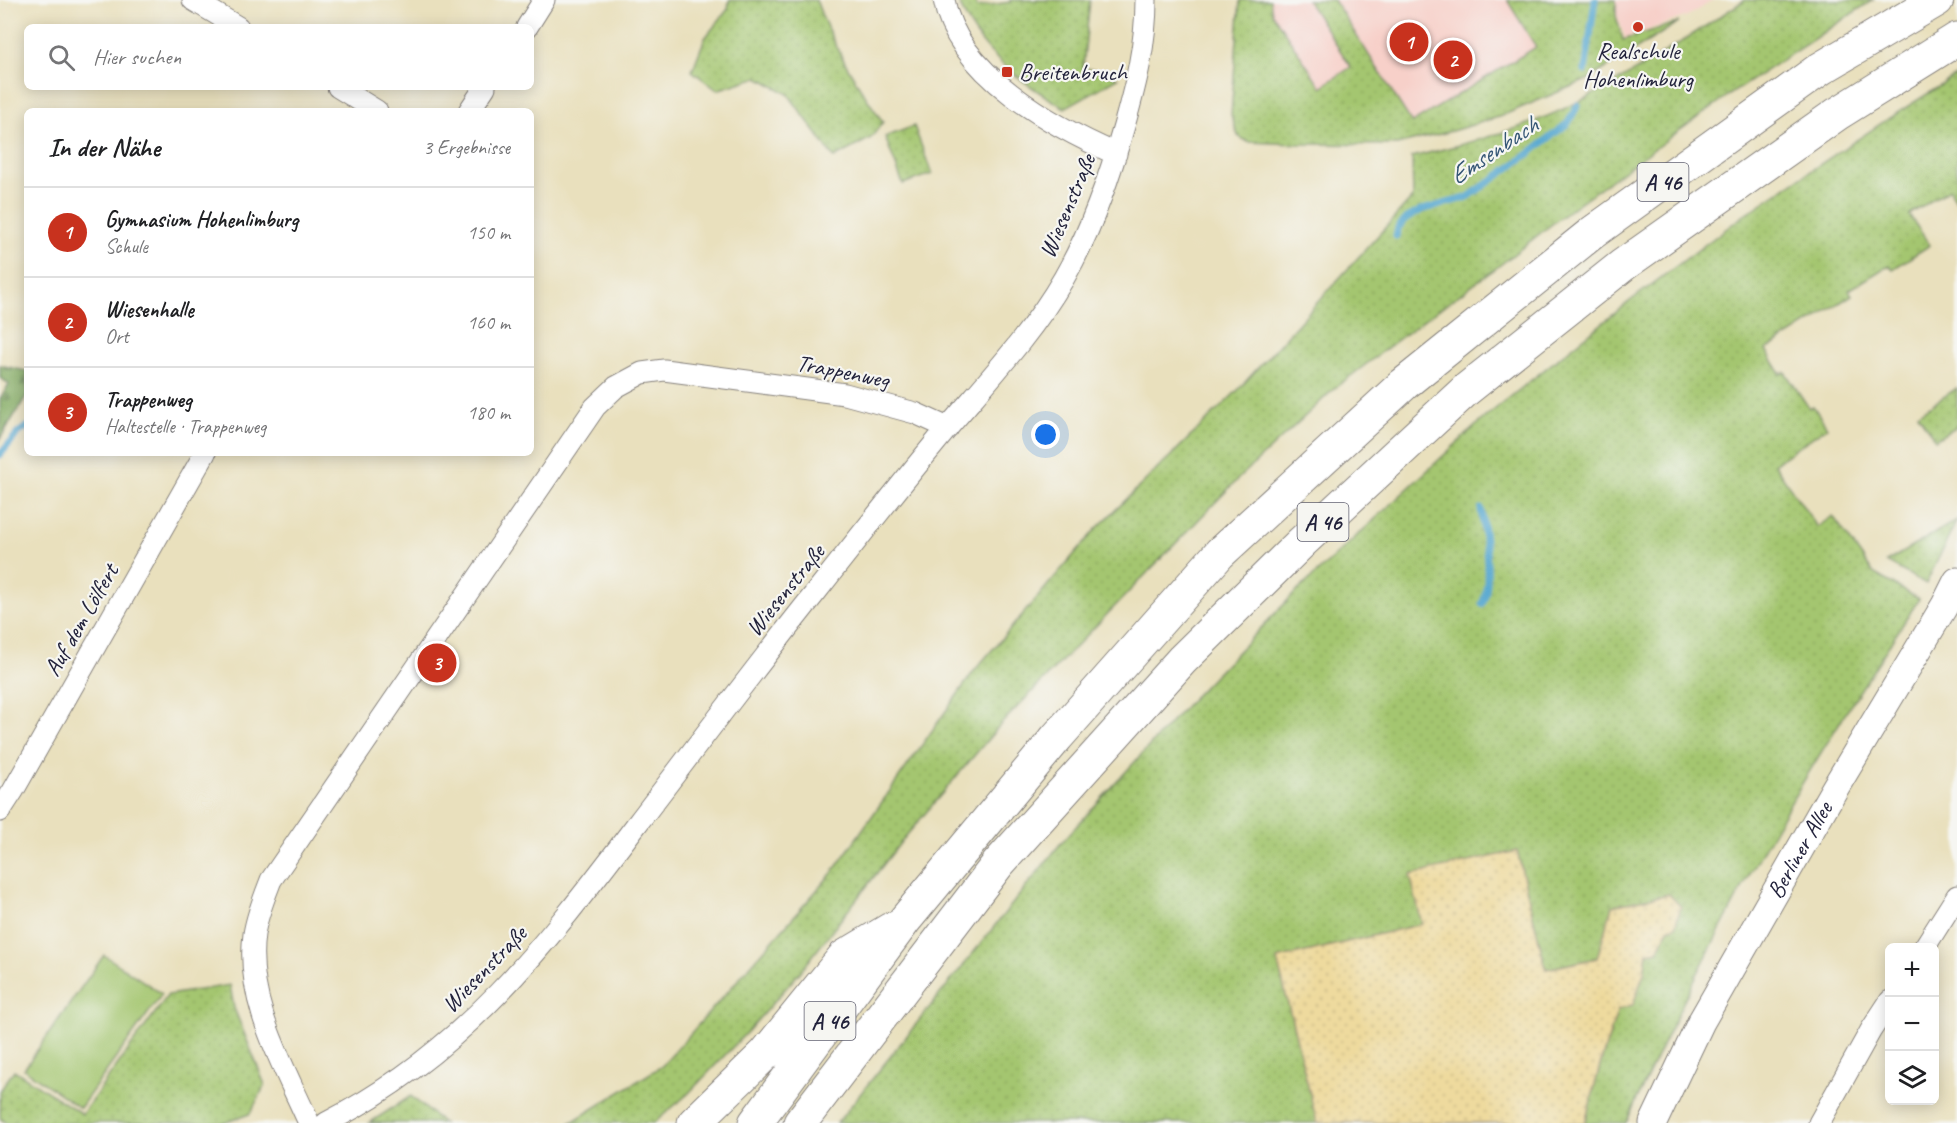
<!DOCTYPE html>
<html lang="de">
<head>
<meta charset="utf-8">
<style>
	:root { --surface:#fff; --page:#f6f6f6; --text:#202124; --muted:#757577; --line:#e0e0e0; --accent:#c8321e }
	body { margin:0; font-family:Caveat,sans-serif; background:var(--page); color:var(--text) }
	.controls { position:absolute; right:18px; bottom:18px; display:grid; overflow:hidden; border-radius:9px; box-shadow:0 3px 15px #0003 }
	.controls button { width:54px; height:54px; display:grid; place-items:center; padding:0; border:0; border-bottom:2px solid var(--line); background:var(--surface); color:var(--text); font:30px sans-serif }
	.you { position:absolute; left:1046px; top:435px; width:21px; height:21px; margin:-15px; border:4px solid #fff; border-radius:50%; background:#1a73e8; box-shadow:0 0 0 9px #1a73e833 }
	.badge { display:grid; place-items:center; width:39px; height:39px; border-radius:50%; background:var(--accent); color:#fff; font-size:20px; font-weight:700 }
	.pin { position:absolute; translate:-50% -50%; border:3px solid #fff; box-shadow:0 2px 6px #0006 }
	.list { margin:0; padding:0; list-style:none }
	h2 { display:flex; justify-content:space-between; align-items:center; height:78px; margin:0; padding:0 24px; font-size:26px }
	h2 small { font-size:20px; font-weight:400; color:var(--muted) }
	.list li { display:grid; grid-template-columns:39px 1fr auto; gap:18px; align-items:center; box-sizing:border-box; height:90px; padding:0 24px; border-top:2px solid var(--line) }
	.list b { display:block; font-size:22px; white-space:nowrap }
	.list p { margin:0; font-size:20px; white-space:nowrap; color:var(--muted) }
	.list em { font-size:20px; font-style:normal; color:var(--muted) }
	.icon { flex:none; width:33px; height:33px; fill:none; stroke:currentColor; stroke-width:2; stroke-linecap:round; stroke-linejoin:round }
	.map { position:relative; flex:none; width:1957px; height:1123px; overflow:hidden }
	.search { position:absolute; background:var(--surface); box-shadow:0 3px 15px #0003; left:24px; top:24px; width:510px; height:66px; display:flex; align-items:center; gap:15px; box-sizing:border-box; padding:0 21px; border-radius:9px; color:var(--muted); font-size:22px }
	.panel { position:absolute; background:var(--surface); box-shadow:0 3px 15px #0003; left:24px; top:108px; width:510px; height:348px; border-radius:9px }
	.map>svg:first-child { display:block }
	.built { fill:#f7d0c9 }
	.green { fill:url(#green-dots); stroke:#637455; stroke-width:1.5 }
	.forest { fill:url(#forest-firs); stroke:#52664e; stroke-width:1.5 }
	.sand { fill:url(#sand-dots); stroke:#887e6c; stroke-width:1.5 }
	.pitch { fill:#a4c66f; stroke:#637455; stroke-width:1.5 }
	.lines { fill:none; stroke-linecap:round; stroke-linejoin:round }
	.stream { stroke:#53a6cf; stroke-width:7 }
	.minor-casing { stroke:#86817c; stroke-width:23 }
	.tertiary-casing { stroke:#86817c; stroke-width:29 }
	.motorway-casing { stroke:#86817c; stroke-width:35 }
	.minor { stroke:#fff; stroke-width:21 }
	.tertiary { stroke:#fff; stroke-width:27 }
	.motorway { stroke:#fff; stroke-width:33 }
	.poi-dot { fill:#c8321e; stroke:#f6f6f2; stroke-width:2 }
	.labels { text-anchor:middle; stroke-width:4.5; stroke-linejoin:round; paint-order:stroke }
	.shield { fill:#f6f6f2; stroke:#626272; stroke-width:1.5 }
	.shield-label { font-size:22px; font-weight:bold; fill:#22223b }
	.poi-label { font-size:24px; fill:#22223b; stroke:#f6f6f2 }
	.street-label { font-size:24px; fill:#22223b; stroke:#f6f6f2 }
	.water-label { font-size:26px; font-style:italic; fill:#365776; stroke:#f6f6f2 }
</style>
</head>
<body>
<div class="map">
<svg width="1957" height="1123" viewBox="0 0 1957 1123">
	<defs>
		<pattern id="green-dots" width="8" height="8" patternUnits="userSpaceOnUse" patternTransform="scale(1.5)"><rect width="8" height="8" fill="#a4c66f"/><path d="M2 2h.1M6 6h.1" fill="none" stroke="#8daa61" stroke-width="1.8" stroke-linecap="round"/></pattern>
		<pattern id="forest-firs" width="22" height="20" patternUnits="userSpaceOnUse" patternTransform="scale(1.5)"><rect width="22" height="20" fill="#83ab62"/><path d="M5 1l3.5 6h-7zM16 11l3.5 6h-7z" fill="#6b8b52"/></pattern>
		<pattern id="sand-dots" width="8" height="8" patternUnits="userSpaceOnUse" patternTransform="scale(1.5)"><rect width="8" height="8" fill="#eeda9e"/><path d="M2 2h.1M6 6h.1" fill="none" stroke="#ccbb89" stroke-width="1.8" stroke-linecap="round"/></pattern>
	</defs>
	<rect width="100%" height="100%" fill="#f6f6f2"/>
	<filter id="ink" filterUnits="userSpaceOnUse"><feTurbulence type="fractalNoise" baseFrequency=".0167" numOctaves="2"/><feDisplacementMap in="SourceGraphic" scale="12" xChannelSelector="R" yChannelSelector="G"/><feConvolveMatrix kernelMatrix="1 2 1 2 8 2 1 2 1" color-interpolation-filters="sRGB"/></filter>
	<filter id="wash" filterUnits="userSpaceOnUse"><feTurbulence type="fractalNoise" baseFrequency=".008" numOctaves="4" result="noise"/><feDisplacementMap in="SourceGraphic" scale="24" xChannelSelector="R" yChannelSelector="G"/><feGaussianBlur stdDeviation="1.35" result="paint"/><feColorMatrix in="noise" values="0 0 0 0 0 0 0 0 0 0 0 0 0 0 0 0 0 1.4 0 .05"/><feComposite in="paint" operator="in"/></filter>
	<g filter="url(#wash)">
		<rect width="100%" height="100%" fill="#e9e0bd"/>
		<path class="built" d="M 1240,0 L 1586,0 L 1539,101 L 1499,117 L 1452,131 L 1397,145 L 1297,144 L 1248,142 L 1238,136 L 1231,115 Z
			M 1617,0 L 1714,0 L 1687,16 L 1625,38 L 1617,14 Z"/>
		<path class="green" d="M 729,0 L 816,0 C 832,45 856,84 883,122 L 871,138 L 834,158 L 788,94 L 758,77 L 717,90 L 692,71 L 705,38 L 728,9 Z
			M 958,0 L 975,0 L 977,7 L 1010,2 L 1010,0 L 1090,0 L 1083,68 L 1104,71 L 1118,78 L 1065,108 C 1020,82 977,51 958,0 Z
			M 1240,0 L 1270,0 L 1272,13 L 1321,87 L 1351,67 L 1307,0 L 1334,0 L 1412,123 L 1536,47 L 1507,0 L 1616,0 L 1616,16 L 1623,40 L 1679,22 L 1589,79 L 1499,117 L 1452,131 L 1397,145 L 1297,144 L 1248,142 L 1238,136 L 1231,115 Z
			M 1745,0 L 1873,0 L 1729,95 L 1575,206 L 1495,269 L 1420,323 L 1335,388 L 1238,479 L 1001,724 L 901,842 L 801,971 L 748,1031 L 688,1094 L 654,1123 L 570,1123 L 662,1066 L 832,873 L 974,671 L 1096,529 L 1237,391 L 1413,197 L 1412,157 C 1449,148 1486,139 1522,126 C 1603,97 1674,46 1745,0 Z
			M 1957,75 L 1957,201 L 1949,189 L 1909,215 L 1930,245 L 1893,269 L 1889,265 L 1849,290 L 1852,295 L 1766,350 L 1781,374 L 1785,372 L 1809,408 L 1813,406 L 1827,427 L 1774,464 L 1817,527 L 1833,516 L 1873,573 L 1919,599 C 1869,677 1818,754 1772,835 C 1718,928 1671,1025 1626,1123 L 1585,1123 L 1602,1058 L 1618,1009 L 1644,973 L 1647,953 L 1658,951 L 1668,929 L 1681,907 L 1597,958 L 1546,969 L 1517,851 L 1422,924 L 1277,959 L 1318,1123 L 837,1123 L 1061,843 L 1192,699 L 1293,595 L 1484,418 L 1630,301 L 1743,216 L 1894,115 Z
			M 914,126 L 932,174 L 903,184 L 885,137 Z
			M 1957,388 L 1957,426 L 1935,440 L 1918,414 Z
			M 1957,520 L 1926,584 L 1886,562 Z
			M 230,985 L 234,1008 L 265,1085 L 250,1114 L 224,1123 L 7,1123 L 0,1119 L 0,1091 L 14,1070 L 82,1114 L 168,995 Z
			M 411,1096 L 443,1123 L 369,1123 Z"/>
		<path class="forest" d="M 0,365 L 27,371 L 27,395 L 0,439 L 0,399 L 9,384 L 0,378 Z"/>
		<path class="sand" d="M 1517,851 L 1546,969 L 1597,958 L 1612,906 L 1669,894 L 1681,907 L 1675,927 L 1668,929 L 1658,951 L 1647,953 L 1644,973 L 1633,1005 L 1618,1009 L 1602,1058 L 1585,1123 L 1317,1123 L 1277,959 L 1422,924 L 1410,875 Z"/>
		<path class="pitch" d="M 104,955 L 162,994 L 80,1108 L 24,1069 Z"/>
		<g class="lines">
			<path class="stream" d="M 1585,71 L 1595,0
				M 1396,236 L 1398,228 L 1407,218 L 1422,210 L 1468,197 L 1526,156 L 1568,123 L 1578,105
				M 0,455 L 18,433 L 27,427
				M 1481,509 C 1484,534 1493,582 1482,604"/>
		</g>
	</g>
	<g filter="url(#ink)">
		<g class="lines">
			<g class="minor-casing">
				<path id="minor" d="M 193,0 L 238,27
					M 944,0 C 957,74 1054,127 1116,154
					M 527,27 L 544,0
					M 338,87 L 377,111
					M 469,111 L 485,87
					M 0,811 L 13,791 L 205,453
					M 1924,948 L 1957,896
					M 309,1123 C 283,1064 245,1001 254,934 C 257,915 264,898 271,880 L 595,407 L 616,387 L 642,373 L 664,370 L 845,394 L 915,413 L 948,428
					M 326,1123 C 464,1053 546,944 637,824 C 696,747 755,668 816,592 C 860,536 904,480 950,425 C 990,378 1033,332 1064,278 C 1091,231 1109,179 1124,126 C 1136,84 1146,44 1146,0
					M 1819,1123 L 1871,1030 L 1890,1001"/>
			</g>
			<g class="tertiary-casing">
				<g id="tertiary">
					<path id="s1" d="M 1653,1123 L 1701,1022 L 1835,788 L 1945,605 L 1957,581"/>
				</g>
			</g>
			<g class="motorway-casing">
				<path id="motorway" d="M 694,1123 L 766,1053 L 844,957 L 891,929
					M 755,1123 L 905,920 L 1057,737 L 1220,553 L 1404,384 L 1592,233 L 1820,69 L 1937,0
					M 800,1123 L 998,864 L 1182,660 L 1302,542 L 1467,389 L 1623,265 L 1837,114 L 1957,39"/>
			</g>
			<use href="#minor" class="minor"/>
			<use href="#tertiary" class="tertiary"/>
			<use href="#motorway" class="motorway"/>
		</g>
	</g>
	<g class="poi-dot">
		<circle cx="1638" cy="27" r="6"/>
		<rect x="1001" y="66" width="12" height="12" rx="3"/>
	</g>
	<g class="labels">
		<g class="shield">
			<rect x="1637.5" y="163" width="51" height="38" rx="4.5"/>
			<rect x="1297.5" y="503" width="51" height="38" rx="4.5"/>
			<rect x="804.5" y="1002" width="51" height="38" rx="4.5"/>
		</g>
		<g class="shield-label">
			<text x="1663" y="190">A 46</text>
			<text x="1323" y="530">A 46</text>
			<text x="830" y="1029">A 46</text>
		</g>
		<g class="poi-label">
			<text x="1638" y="59">Realschule<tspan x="1638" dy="28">Hohenlimburg</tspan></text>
			<text x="1019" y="80" text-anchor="start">Breitenbruch</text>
		</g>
		<g class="street-label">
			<text transform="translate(1067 206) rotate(-67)" y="8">Wiesenstraße</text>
			<text transform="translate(843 371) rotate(11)" y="8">Trappenweg</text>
			<text transform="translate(785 590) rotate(-51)" y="8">Wiesenstraße</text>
			<text transform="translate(81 620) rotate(-60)" y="8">Auf dem Lölfert</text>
			<text dy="8" stroke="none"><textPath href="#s1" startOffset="310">Berliner Allee</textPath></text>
			<text transform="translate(484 969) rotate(-46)" y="8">Wiesenstraße</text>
		</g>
		<g class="water-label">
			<text transform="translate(1493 150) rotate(-34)" y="9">Emsenbach</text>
		</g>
	</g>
</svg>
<div class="controls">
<button>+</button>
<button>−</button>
<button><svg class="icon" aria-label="layers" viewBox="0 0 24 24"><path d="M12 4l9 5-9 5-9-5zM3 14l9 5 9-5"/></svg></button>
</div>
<div class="you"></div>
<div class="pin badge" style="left:1409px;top:42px">1</div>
<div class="pin badge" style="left:1453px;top:60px">2</div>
<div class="pin badge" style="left:437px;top:663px">3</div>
<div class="search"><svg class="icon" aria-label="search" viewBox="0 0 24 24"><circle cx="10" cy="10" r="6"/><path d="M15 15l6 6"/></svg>Hier suchen</div>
<section class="panel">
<h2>In der Nähe<small>3 Ergebnisse</small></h2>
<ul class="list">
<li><span class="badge">1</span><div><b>Gymnasium Hohenlimburg</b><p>Schule</p></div><em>150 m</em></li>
<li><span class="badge">2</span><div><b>Wiesenhalle</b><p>Ort</p></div><em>160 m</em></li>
<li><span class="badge">3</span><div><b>Trappenweg</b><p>Haltestelle · Trappenweg</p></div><em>180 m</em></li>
</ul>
</section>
</div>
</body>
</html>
